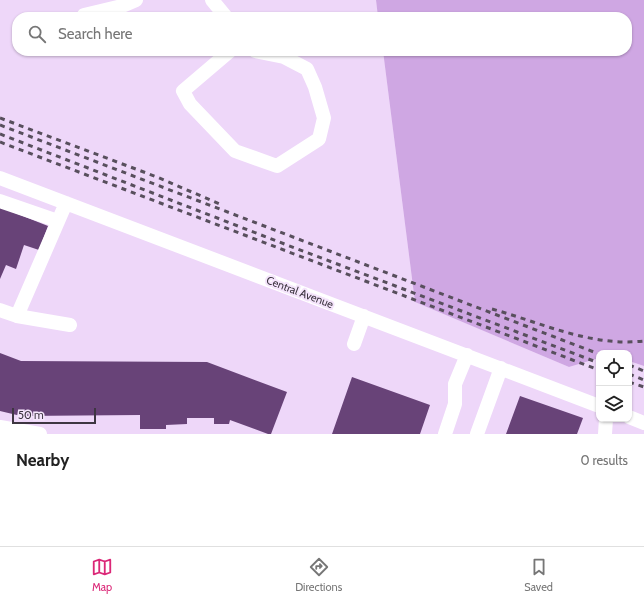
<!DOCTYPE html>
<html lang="en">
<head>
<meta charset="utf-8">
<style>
	:root { --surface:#fff; --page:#f2f2f2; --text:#222; --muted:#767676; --line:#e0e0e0; --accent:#db2777 }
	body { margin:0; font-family:Cabin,sans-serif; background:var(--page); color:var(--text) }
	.controls { position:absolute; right:12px; bottom:12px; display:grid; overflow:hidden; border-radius:8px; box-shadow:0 1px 3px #0004 }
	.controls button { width:36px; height:36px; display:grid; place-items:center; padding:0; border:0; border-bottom:1px solid var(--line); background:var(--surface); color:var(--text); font:20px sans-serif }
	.scale { position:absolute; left:12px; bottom:10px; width:84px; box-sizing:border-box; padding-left:4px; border:2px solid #3e3642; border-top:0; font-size:11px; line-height:14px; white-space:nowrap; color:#3e3642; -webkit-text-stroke:3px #f5e5fc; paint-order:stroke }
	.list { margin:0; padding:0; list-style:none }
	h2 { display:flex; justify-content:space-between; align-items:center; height:52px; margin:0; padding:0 16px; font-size:17px }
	h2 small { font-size:13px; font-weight:400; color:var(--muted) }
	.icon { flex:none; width:22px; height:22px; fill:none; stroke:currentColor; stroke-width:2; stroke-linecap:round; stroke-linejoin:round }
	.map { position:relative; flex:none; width:644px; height:434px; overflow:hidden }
	.search { position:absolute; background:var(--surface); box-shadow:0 1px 3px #0004; left:12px; right:12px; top:12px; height:44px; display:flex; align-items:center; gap:10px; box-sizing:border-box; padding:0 14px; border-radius:16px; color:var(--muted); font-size:15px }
	.sheet { height:112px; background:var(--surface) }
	nav { display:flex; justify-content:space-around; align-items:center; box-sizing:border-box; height:56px; border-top:1px solid var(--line); background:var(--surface); font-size:11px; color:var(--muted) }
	nav a { display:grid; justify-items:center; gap:2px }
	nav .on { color:var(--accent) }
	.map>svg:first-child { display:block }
	.built { fill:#eed7f9 }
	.forest { fill:#cfa7e3 }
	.building { fill:#684378 }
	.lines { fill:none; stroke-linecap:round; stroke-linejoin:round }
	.minor { stroke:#fff; stroke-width:14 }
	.rail { stroke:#584f5d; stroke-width:3; stroke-dasharray:5 5; stroke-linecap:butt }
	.labels { text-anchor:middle; stroke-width:4; stroke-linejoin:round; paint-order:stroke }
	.street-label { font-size:11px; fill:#3e3642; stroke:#f5e5fc }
</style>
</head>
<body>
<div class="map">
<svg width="644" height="434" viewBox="0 0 644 434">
	<rect width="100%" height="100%" fill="#f5e5fc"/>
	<path class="built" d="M 0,0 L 376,0 L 378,17 L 17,17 L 17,51 L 383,51 L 415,302 L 569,367 L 599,358 L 599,419 L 629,419 L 629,361 L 644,366 L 644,434 L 0,434 Z"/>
	<path class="forest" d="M 376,0 L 644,0 L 644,366 L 629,361 L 629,353 L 599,353 L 599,358 L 569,367 L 415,302 L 383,51 L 627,51 L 627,17 L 378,17 Z"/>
	<path class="building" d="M 0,207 L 48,226 L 39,250 L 24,245 L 16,269 L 6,265 L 0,279 Z
		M 0,353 L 21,361 L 207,362 L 287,392 L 271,434 L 268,434 L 230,420 L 229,424 L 214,424 L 214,418 L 187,418 L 187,424 L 166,425 L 166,429 L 140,429 L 140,415 L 21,416 L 0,411 Z
		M 352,377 L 430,405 L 420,434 L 332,434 Z
		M 520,396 L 583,418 L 577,434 L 506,434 Z"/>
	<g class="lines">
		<path class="minor" d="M 212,0 L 226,17
			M 84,15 L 122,6 L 136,0
			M 230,51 L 183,91 L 190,104 L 235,151 L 277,166 L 319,139 L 324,118 L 315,87 L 307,69 L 284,57 L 255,51
			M 0,178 L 599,406
			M 0,201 L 58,221
			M 0,310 L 17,316 L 70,325
			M 17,316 L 66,203
			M 354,344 L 364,316
			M 629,417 L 644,423
			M 0,427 L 40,434
			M 445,434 L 455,404 L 455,384 L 467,355
			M 477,434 L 501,368
			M 605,434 L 606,419"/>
		<path class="rail" d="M 0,118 L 157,177 L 222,205
			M 0,125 L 599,354
			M 0,134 L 287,245 L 599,363
			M 0,142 L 599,370
			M 492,309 C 542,323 591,347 644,341
			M 629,365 L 644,371
			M 629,374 L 644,380
			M 629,382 L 644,387"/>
	</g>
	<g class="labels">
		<g class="street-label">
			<text transform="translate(300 292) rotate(21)" y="4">Central Avenue</text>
		</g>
	</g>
</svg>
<div class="controls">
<button><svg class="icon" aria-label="locate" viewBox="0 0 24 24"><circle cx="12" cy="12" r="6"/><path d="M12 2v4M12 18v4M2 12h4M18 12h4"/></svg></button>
<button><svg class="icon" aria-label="layers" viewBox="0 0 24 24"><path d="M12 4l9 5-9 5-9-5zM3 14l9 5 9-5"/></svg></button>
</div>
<div class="scale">50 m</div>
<div class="search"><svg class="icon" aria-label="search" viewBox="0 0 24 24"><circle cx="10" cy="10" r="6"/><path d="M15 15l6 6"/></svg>Search here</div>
</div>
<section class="sheet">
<h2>Nearby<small>0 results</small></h2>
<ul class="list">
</ul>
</section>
<nav>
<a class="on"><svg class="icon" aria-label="map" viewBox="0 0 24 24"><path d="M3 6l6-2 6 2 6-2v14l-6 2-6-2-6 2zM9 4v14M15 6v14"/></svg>Map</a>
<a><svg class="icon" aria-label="directions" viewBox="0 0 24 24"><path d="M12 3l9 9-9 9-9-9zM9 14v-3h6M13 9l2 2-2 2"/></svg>Directions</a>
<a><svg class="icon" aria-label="saved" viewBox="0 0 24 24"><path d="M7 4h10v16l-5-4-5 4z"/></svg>Saved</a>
</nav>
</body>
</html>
